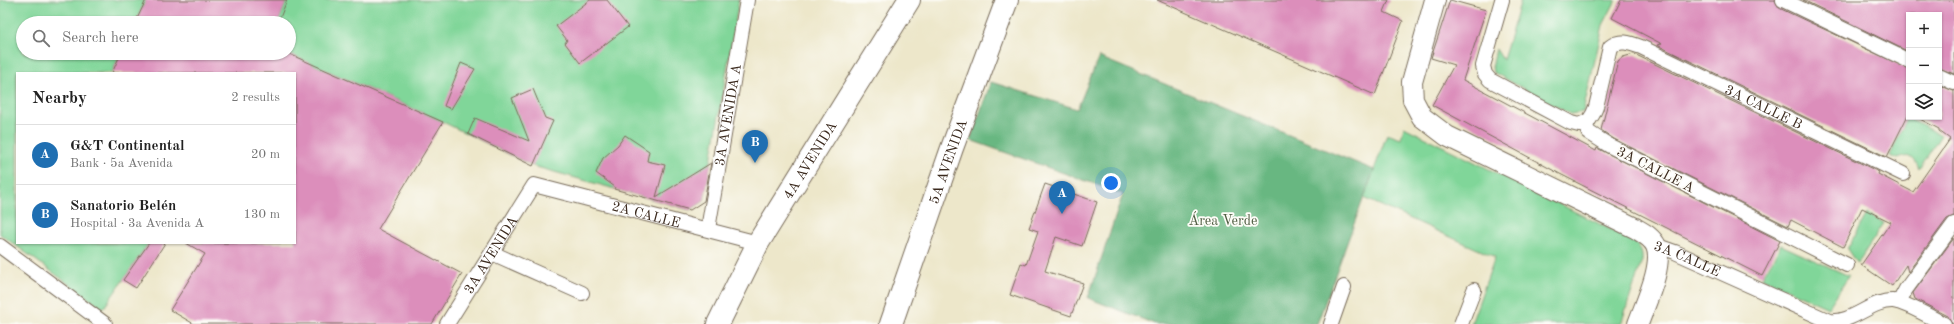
<!DOCTYPE html>
<html lang="en">
<head>
<meta charset="utf-8">
<style>
	:root { --surface:#fff; --page:#f6f6f6; --text:#222; --muted:#767676; --line:#e0e0e0; --accent:#1f6fb2 }
	body { margin:0; font-family:"Old Standard TT",serif; background:var(--page); color:var(--text) }
	.controls { position:absolute; right:12px; top:12px; display:grid; overflow:hidden; border-radius:0px; box-shadow:0 1px 3px #0004 }
	.controls button { width:36px; height:36px; display:grid; place-items:center; padding:0; border:0; border-bottom:1px solid var(--line); background:var(--surface); color:var(--text); font:20px sans-serif }
	.you { position:absolute; left:1111px; top:183px; width:14px; height:14px; margin:-10px; border:3px solid #fff; border-radius:50%; background:#1a73e8; box-shadow:0 0 0 6px #1a73e833 }
	.badge { display:grid; place-items:center; width:26px; height:26px; border-radius:50%; background:var(--accent); color:#fff; font-size:13px; font-weight:700 }
	.pin { position:absolute; translate:-50% -33px; filter:drop-shadow(0 1px 2px #0008) }
	.pin::after { content:''; position:absolute; top:21px; width:14px; height:12px; background:inherit; clip-path:polygon(0 0,100% 0,50% 100%) }
	.list { margin:0; padding:0; list-style:none }
	h2 { display:flex; justify-content:space-between; align-items:center; height:52px; margin:0; padding:0 16px; font-size:17px }
	h2 small { font-size:13px; font-weight:400; color:var(--muted) }
	.list li { display:grid; grid-template-columns:26px 1fr auto; gap:12px; align-items:center; box-sizing:border-box; height:60px; padding:0 16px; border-top:1px solid var(--line) }
	.list b { display:block; font-size:15px; white-space:nowrap }
	.list p { margin:0; font-size:13px; white-space:nowrap; color:var(--muted) }
	.list em { font-size:13px; font-style:normal; color:var(--muted) }
	.icon { flex:none; width:22px; height:22px; fill:none; stroke:currentColor; stroke-width:2; stroke-linecap:round; stroke-linejoin:round }
	.map { position:relative; flex:none; width:1954px; height:324px; overflow:hidden }
	.search { position:absolute; background:var(--surface); box-shadow:0 1px 3px #0004; left:16px; top:16px; width:280px; height:44px; display:flex; align-items:center; gap:10px; box-sizing:border-box; padding:0 14px; border-radius:22px; color:var(--muted); font-size:15px }
	.panel { position:absolute; background:var(--surface); box-shadow:0 1px 3px #0004; left:16px; top:72px; width:280px; height:172px; border-radius:0px }
	.map>svg:first-child { display:block }
	.green { fill:#80d699; stroke:#5e805c }
	.forest { fill:#68b781; stroke:#527050 }
	.building { fill:#dc8ebb }
	.lines { fill:none; stroke-linecap:round; stroke-linejoin:round }
	.minor-casing { stroke:#796c5a; stroke-width:16 }
	.secondary-casing { stroke:#796c5a; stroke-width:22 }
	.primary-casing { stroke:#796c5a; stroke-width:24 }
	.minor { stroke:#fff; stroke-width:14 }
	.secondary { stroke:#fff; stroke-width:20 }
	.primary { stroke:#fff; stroke-width:22 }
	.labels { text-anchor:middle; stroke-width:3.5; stroke-linejoin:round; paint-order:stroke }
	.street-label { font-size:14px; fill:#3b2a1e; stroke:#fdfcf7 }
	.park-label { font-size:14px; fill:#505e43; stroke:#fdfcf7 }
</style>
</head>
<body>
<div class="map">
<svg width="1954" height="324" viewBox="0 0 1954 324">
	<rect width="100%" height="100%" fill="#fdfcf7"/>
	<filter id="ink" filterUnits="userSpaceOnUse"><feTurbulence type="fractalNoise" baseFrequency=".025" numOctaves="2"/><feDisplacementMap in="SourceGraphic" scale="8" xChannelSelector="R" yChannelSelector="G"/><feConvolveMatrix kernelMatrix="1 2 1 2 8 2 1 2 1" color-interpolation-filters="sRGB"/></filter>
	<filter id="wash" filterUnits="userSpaceOnUse"><feTurbulence type="fractalNoise" baseFrequency=".012" numOctaves="4" result="noise"/><feDisplacementMap in="SourceGraphic" scale="16" xChannelSelector="R" yChannelSelector="G"/><feGaussianBlur stdDeviation="0.9" result="paint"/><feColorMatrix in="noise" values="0 0 0 0 0 0 0 0 0 0 0 0 0 0 0 0 0 1.4 0 .05"/><feComposite in="paint" operator="in"/></filter>
	<g filter="url(#wash)">
		<rect width="100%" height="100%" fill="#ede7ca"/>
		<path class="green" d="M 0,0 L 146,0 L 135,23 L 23,23 L 23,53 L 121,53 L 112,73 L 17,73 L 17,243 L 149,243 L 103,309 L 0,234 Z
			M 287,0 L 739,0 L 704,201 L 690,210 L 533,166 L 443,122 L 287,53 L 289,53 L 289,23 L 278,23 Z
			M 1521,0 L 1616,0 L 1603,25 L 1583,112 L 1570,114 L 1493,72 L 1492,67 L 1496,49 L 1503,60 Z
			M 1907,118 L 1941,135 L 1919,169 C 1913,156 1911,154 1897,159 L 1890,156 Z
			M 1404,127 L 1632,240 C 1639,247 1643,251 1642,261 L 1621,324 L 1471,324 L 1495,257 L 1364,198 L 1387,134 L 1401,139 Z
			M 1867,214 L 1884,223 L 1857,264 L 1847,249 Z
			M 1781,245 L 1849,276 L 1828,308 L 1762,278 Z"/>
		<path class="forest" d="M 1099,57 L 1374,170 L 1317,324 L 1155,324 L 1088,298 L 1123,194 L 970,140 L 991,82 L 1077,109 Z"/>
		<g id="blocks">
			<path class="building" d="M 146,0 L 287,0 L 278,23 L 135,23 Z
				M 590,0 L 607,0 L 628,27 L 580,63 L 565,43 L 567,40 L 556,26 Z
				M 1157,0 L 1389,0 L 1384,12 L 1403,21 L 1375,95 Z
				M 1450,0 L 1486,10 L 1463,80 L 1596,151 L 1597,148 L 1780,241 L 1762,276 L 1560,174 L 1432,105 L 1454,65 L 1431,58 Z
				M 1621,0 L 1775,0 L 1779,8 L 1909,69 L 1909,113 L 1887,157 L 1657,45 L 1662,44 L 1612,18 Z
				M 1803,0 L 1954,0 L 1954,74 L 1939,68 L 1939,15 L 1909,15 L 1909,52 Z
				M 121,53 L 287,53 L 443,122 L 378,229 L 462,274 L 432,324 L 194,324 L 170,310 L 205,254 L 186,243 L 295,243 L 295,73 L 112,73 Z
				M 1634,54 L 1879,172 L 1878,174 L 1913,192 L 1950,139 L 1939,131 L 1939,129 L 1916,117 L 1939,117 L 1939,85 L 1954,91 L 1954,216 L 1947,219 L 1908,272 L 1906,265 L 1892,286 L 1861,265 L 1891,222 L 1862,208 L 1843,247 L 1791,220 L 1788,226 L 1614,139 L 1601,130 L 1618,61 L 1623,57 Z
				M 461,63 L 475,69 L 451,109 L 444,106 Z
				M 533,89 L 545,118 L 553,121 L 533,166 L 468,134 L 475,118 L 529,141 L 512,98 Z
				M 625,135 L 649,151 L 647,161 L 665,165 L 656,197 L 711,163 L 704,201 L 690,210 L 614,189 L 615,187 L 596,173 L 603,158 L 618,145 Z
				M 1045,184 L 1097,202 L 1082,246 L 1056,237 L 1045,271 L 1083,283 L 1071,316 L 1010,295 L 1021,263 L 1026,265 L 1038,231 L 1029,228 Z
				M 1954,238 L 1954,324 L 1952,324 L 1948,316 L 1915,299 L 1913,293 Z
				M 149,243 L 165,243 L 136,288 L 123,280 Z"/>
		</g>
	</g>
	<g filter="url(#ink)">
		<use href="#blocks" fill-opacity="0" stroke="#796c5a" stroke-width="1"/>
		<g class="lines">
			<g class="minor-casing">
				<g id="minor">
					<path d="M 1502,0 L 1483,66 L 1485,74 L 1490,80 L 1571,123 L 1579,125 L 1588,121"/>
					<path d="M 1783,0 L 1909,61"/>
					<path d="M 1939,76 L 1954,83"/>
					<path id="s1" d="M 708,229 L 747,0"/>
					<path id="s2" d="M 1655,245 L 1675,252 L 1829,321 C 1852,324 1871,300 1893,301 C 1905,302 1932,318 1944,324"/>
					<path d="M 0,246 L 105,324"/>
					<path d="M 492,253 L 582,293"/>
					<path id="s3" d="M 1847,265 L 1610,146 L 1588,132 L 1586,125 L 1593,114 L 1596,107 L 1610,47 C 1619,39 1630,43 1641,47 L 1903,174"/>
					<path d="M 1899,302 L 1906,289 L 1954,224"/>
					<path id="s4" d="M 447,324 L 534,185 L 758,243"/>
					<path d="M 1331,324 L 1344,287"/>
					<path d="M 1461,324 L 1474,290"/>
				</g>
			</g>
			<g class="secondary-casing">
				<path id="secondary" d="M 1435,0 L 1412,82 L 1413,100 L 1422,117 L 1447,136 L 1635,228 C 1643,233 1652,237 1656,246 C 1664,265 1645,304 1638,324"/>
			</g>
			<g class="primary-casing">
				<g id="primary">
					<path id="s5" d="M 718,324 L 758,243 L 909,0"/>
					<path id="s6" d="M 891,324 L 952,148 L 1007,0"/>
				</g>
			</g>
			<use href="#minor" class="minor"/>
			<use href="#secondary" class="secondary"/>
			<use href="#primary" class="primary"/>
		</g>
	</g>
	<g class="labels">
		<g class="street-label">
			<text dy="5" stroke="none"><textPath href="#s3" startOffset="550">3A CALLE B</textPath></text>
			<text dy="5" stroke="none"><textPath href="#s1" startOffset="116">3A AVENIDA A</textPath></text>
			<text dy="5" stroke="none"><textPath href="#s5" startOffset="188">4A AVENIDA</textPath></text>
			<text dy="5" stroke="none"><textPath href="#s6" startOffset="172">5A AVENIDA</textPath></text>
			<text transform="translate(1656 169) rotate(27)" y="5">3A CALLE A</text>
			<text dy="5" stroke="none"><textPath href="#s4" startOffset="280">2A CALLE</textPath></text>
			<text dy="5" stroke="none"><textPath href="#s4" startOffset="82">3A AVENIDA</textPath></text>
			<text dy="5" stroke="none"><textPath href="#s2" startOffset="35">3A CALLE</textPath></text>
		</g>
		<g class="park-label">
			<text x="1223" y="225">Área Verde</text>
		</g>
	</g>
</svg>
<div class="controls">
<button>+</button>
<button>−</button>
<button><svg class="icon" aria-label="layers" viewBox="0 0 24 24"><path d="M12 4l9 5-9 5-9-5zM3 14l9 5 9-5"/></svg></button>
</div>
<div class="you"></div>
<div class="pin badge" style="left:1062px;top:214px">A</div>
<div class="pin badge" style="left:755px;top:163px">B</div>
<div class="search"><svg class="icon" aria-label="search" viewBox="0 0 24 24"><circle cx="10" cy="10" r="6"/><path d="M15 15l6 6"/></svg>Search here</div>
<section class="panel">
<h2>Nearby<small>2 results</small></h2>
<ul class="list">
<li><span class="badge">A</span><div><b>G&amp;T Continental</b><p>Bank · 5a Avenida</p></div><em>20 m</em></li>
<li><span class="badge">B</span><div><b>Sanatorio Belén</b><p>Hospital · 3a Avenida A</p></div><em>130 m</em></li>
</ul>
</section>
</div>
</body>
</html>
